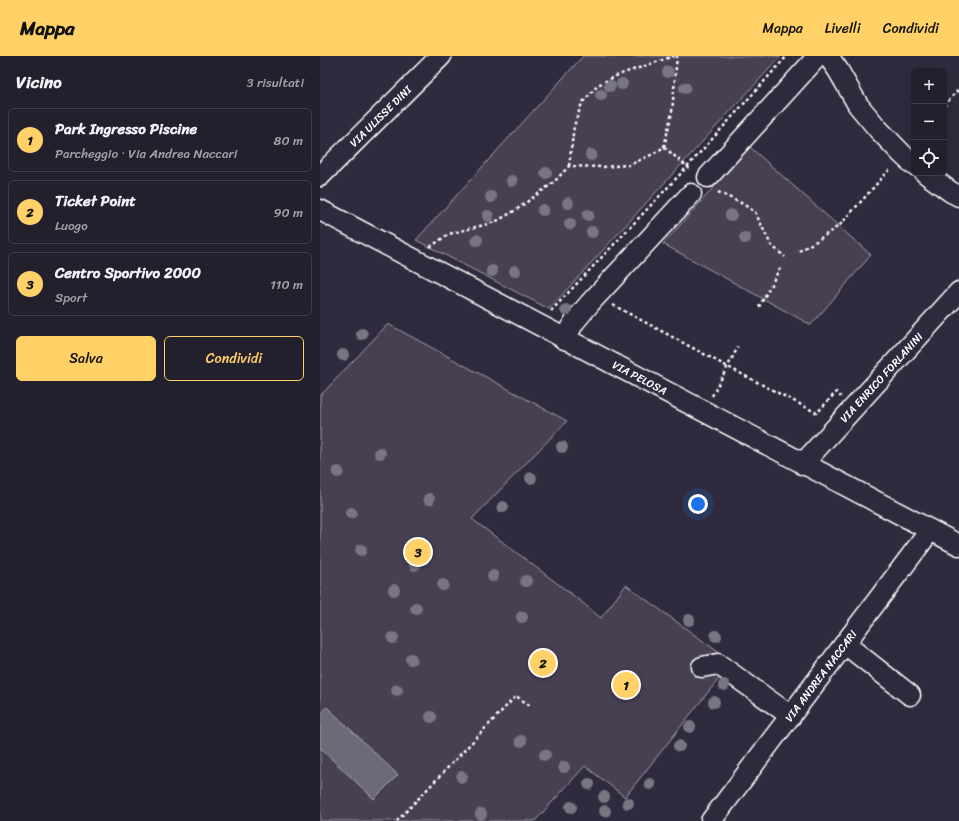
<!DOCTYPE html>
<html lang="it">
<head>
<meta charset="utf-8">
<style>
	:root { --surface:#23202e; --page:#2b2836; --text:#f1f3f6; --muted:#a3a3aa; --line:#403e4a; --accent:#ffd166 }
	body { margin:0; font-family:Sriracha,sans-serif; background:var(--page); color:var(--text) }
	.controls { position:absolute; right:12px; top:12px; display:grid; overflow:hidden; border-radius:6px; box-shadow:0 4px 16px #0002 }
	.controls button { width:36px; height:36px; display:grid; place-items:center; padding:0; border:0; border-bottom:1px solid var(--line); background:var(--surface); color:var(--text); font:20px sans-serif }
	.you { position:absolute; left:378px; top:448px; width:14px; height:14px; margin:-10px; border:3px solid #fff; border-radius:50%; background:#1a73e8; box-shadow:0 0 0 6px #1a73e833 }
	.badge { display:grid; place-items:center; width:26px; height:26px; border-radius:50%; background:var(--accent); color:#111; font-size:13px; font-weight:700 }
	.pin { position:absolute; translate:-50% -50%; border:2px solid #fff; box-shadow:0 1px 4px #0006 }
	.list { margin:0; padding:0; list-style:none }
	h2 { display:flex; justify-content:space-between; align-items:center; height:52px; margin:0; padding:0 16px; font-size:17px }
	h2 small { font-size:13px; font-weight:400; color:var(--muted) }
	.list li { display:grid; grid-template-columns:26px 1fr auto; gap:12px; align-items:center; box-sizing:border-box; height:64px; margin:0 8px 8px; padding:0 8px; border:1px solid var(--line); border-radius:6px }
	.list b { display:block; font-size:15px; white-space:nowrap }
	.list p { margin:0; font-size:13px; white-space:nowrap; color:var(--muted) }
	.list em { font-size:13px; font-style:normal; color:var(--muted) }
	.actions { display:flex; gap:8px; padding:12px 16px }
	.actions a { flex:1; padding:9px 0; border:1px solid var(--accent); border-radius:6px; text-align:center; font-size:14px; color:var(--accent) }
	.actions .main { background:var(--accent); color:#111 }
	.icon { flex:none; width:22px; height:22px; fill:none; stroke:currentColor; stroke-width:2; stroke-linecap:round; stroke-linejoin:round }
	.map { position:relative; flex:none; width:639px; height:765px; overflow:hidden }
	header { display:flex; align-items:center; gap:24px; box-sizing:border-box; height:56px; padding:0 20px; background:var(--accent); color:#111 }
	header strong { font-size:19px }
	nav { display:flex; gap:22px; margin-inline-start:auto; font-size:14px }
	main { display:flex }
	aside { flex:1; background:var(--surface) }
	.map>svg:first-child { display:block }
	.green { fill:#464152; stroke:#a2a0a8 }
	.water { fill:#6d6a77; stroke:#a7a6ad }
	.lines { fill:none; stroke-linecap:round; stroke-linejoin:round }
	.minor-casing { stroke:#fff; stroke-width:23 }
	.path { stroke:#fff; stroke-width:2.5; stroke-dasharray:3 3; stroke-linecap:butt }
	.minor { stroke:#2f2a3d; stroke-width:20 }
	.tree { fill:#797582 }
	.labels { text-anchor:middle; stroke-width:4; stroke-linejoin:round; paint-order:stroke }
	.street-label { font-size:11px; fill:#fff; stroke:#2f2a3d }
</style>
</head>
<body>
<header>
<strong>Mappa</strong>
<nav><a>Mappa</a><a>Livelli</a><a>Condividi</a></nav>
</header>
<main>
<aside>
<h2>Vicino<small>3 risultati</small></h2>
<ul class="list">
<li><span class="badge">1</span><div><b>Park Ingresso Piscine</b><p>Parcheggio · Via Andrea Naccari</p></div><em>80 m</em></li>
<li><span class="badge">2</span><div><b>Ticket Point</b><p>Luogo</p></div><em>90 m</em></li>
<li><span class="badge">3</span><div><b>Centro Sportivo 2000</b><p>Sport</p></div><em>110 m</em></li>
</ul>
<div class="actions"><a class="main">Salva</a><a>Condividi</a></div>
</aside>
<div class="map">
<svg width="639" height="765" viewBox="0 0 639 765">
	<rect width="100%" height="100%" fill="#2f2a3d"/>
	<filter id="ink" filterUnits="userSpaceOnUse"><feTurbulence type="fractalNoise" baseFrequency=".025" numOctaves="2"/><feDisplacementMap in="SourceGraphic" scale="8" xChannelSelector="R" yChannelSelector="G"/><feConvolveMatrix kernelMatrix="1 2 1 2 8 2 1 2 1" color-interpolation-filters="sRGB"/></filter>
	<g filter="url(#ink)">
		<path class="green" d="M 263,0 L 461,0 L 229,253 L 96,184 Z
			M 430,91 L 551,199 L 491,269 L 343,188 Z
			M 68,268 L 247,365 L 152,463 L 258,543 L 281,562 L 306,529 L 412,606 L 305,741 L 265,710 L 215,765 L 0,765 L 0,340 Z"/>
		<path class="water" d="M 7,651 L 78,719 L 54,743 L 0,692 L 0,659 Z"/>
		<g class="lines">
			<g class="minor-casing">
				<g id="minor">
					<path d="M 508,0 L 518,14 L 538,49 L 558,73 L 583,99 L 594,109"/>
					<path d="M 605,117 L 631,136 L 639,140"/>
					<path id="s1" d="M 0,120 L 121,0"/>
					<path d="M 388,121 L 498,0"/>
					<path id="s2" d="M 0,154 L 639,489"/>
					<path d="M 244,283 L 255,265 L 270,247 L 371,138"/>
					<path id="s3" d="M 484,409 L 488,402 L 639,236"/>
					<path d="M 525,588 L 590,639"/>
					<path d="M 382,611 L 398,608 L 471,660"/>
					<path id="s4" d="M 391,765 L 603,484 L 609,475"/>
				</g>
			</g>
			<path class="path" d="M 624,50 L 639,33
				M 344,91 L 352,56 L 357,0
				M 249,110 L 254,70 L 262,47 L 278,29 L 298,19 L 354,0
				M 398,136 L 423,148 L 435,156 L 451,189 L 465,201
				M 110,191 L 129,178 L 175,166 L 196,154 L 234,126 L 249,110 L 282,111 L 309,109 L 333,98 L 344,91 L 371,114
				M 479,195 L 498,184 L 520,169 L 570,113
				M 293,249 L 408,311 L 497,357 L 516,336 L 521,341
				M 439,251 L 460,212
				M 231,255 L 367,111 L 467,0
				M 392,340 L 418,291
				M 77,765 L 196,640 L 212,651"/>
			<use href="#minor" class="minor"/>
		</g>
		<g class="tree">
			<circle cx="348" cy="16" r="6"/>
			<circle cx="302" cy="28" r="6"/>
			<circle cx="290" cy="30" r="6"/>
			<circle cx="365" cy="32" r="6"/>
			<circle cx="281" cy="39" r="6"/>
			<circle cx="271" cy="99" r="6"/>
			<circle cx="226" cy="117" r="6"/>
			<circle cx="192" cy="125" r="6"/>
			<circle cx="171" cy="141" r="6"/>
			<circle cx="248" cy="147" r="6"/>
			<circle cx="223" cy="154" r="6"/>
			<circle cx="268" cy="159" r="6"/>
			<circle cx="411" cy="159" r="6"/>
			<circle cx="168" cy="160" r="6"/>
			<circle cx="250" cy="168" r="6"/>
			<circle cx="272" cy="176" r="6"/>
			<circle cx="425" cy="182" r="6"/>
			<circle cx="157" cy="184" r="6"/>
			<circle cx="172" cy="215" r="6"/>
			<circle cx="195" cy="215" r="6"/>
			<circle cx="246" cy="254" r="6"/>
			<circle cx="42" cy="278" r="6"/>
			<circle cx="23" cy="299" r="6"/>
			<circle cx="242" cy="391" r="6"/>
			<circle cx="60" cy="397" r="6"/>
			<circle cx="18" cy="416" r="6"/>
			<circle cx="211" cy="422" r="6"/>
			<circle cx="109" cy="443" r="6"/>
			<circle cx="183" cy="451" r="6"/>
			<circle cx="31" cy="457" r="6"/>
			<circle cx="41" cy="494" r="6"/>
			<circle cx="95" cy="509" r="6"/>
			<circle cx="173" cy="520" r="6"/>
			<circle cx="206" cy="525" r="6"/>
			<circle cx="123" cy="529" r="6"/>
			<circle cx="74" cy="534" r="6"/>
			<circle cx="96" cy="552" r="6"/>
			<circle cx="202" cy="561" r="6"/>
			<circle cx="369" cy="564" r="6"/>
			<circle cx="396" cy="580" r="6"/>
			<circle cx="73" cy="582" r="6"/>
			<circle cx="91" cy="603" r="6"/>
			<circle cx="404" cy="629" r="6"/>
			<circle cx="77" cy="634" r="6"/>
			<circle cx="394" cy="646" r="6"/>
			<circle cx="111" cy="661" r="6"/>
			<circle cx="370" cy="671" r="6"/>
			<circle cx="201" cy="685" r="6"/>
			<circle cx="359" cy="690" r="6"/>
			<circle cx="225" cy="699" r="6"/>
			<circle cx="244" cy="711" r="6"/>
			<circle cx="142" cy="721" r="6"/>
			<circle cx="269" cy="728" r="6"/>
			<circle cx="330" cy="728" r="6"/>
			<circle cx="284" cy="741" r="6"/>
			<circle cx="308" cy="747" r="6"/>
			<circle cx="251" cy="751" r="6"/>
			<circle cx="285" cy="755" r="6"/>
			<circle cx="161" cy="758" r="6"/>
		</g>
	</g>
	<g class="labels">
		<g class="street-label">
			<text dy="4" stroke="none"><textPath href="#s1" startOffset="85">VIA ULISSE DINI</textPath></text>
			<text dy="4" stroke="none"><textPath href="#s2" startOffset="361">VIA PELOSA</textPath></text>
			<text dy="4" stroke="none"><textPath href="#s3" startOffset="117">VIA ENRICO FORLANINI</textPath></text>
			<text dy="4" stroke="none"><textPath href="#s4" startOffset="182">VIA ANDREA NACCARI</textPath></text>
		</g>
	</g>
</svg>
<div class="controls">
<button>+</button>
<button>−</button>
<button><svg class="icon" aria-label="locate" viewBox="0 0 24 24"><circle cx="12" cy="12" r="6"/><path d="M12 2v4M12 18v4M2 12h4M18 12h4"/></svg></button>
</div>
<div class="you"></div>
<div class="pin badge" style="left:306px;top:629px">1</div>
<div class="pin badge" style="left:223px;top:607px">2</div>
<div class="pin badge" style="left:98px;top:496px">3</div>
</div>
</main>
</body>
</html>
